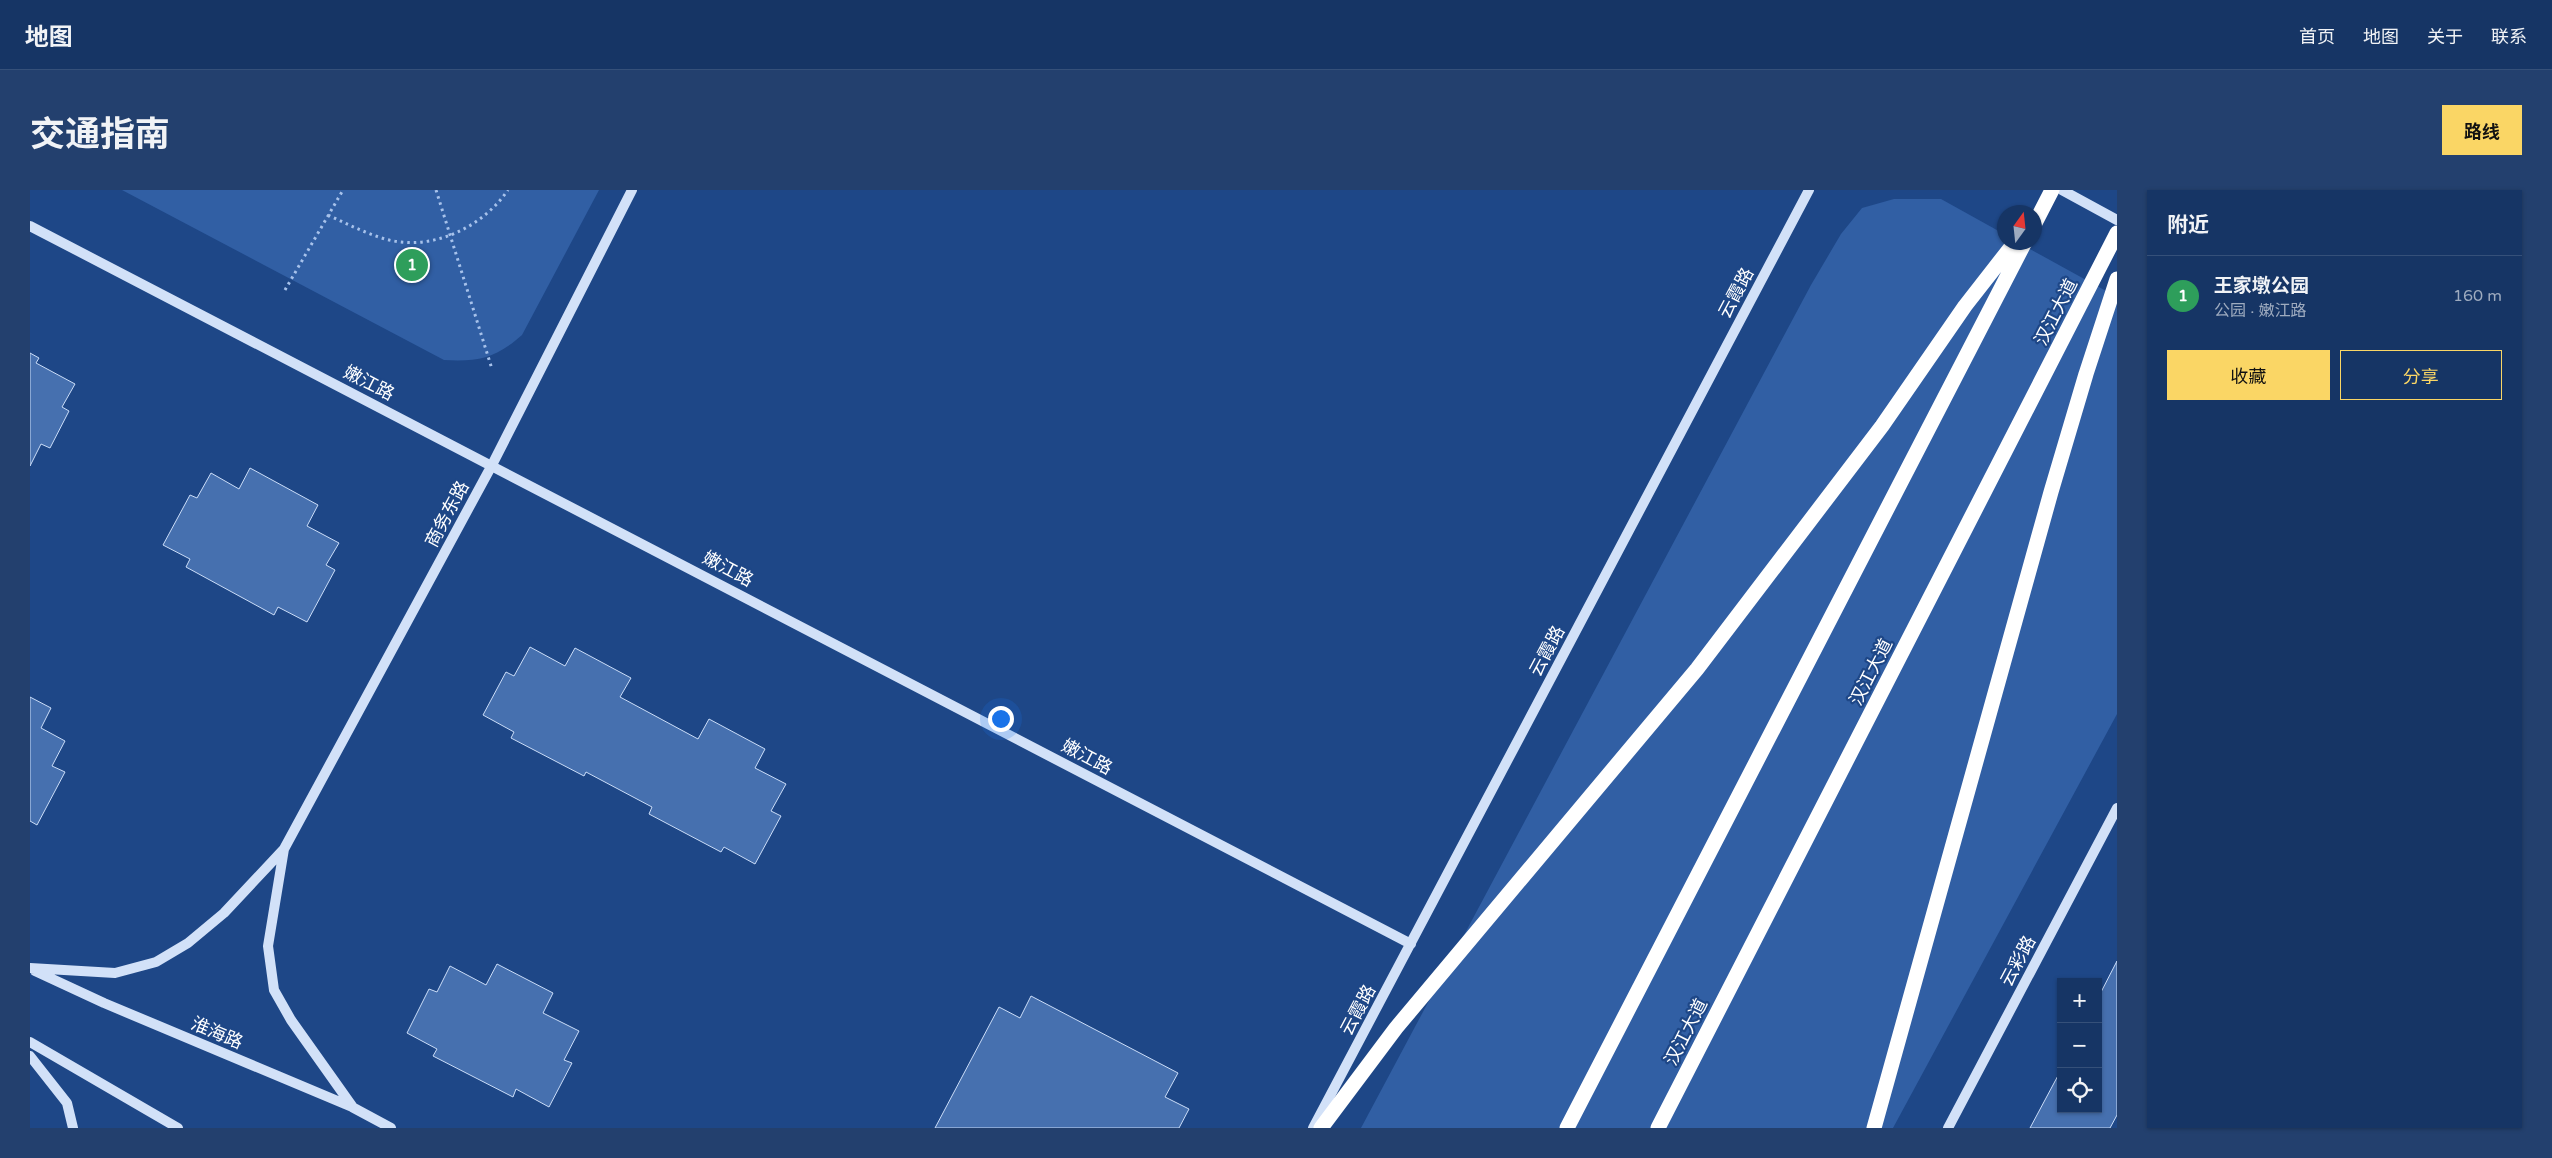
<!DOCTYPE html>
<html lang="zh">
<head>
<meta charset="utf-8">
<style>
	:root { --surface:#163565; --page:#23406e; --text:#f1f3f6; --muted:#9eabbf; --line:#355079; --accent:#fad665 }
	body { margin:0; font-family:"Varela Round","Noto Sans SC",sans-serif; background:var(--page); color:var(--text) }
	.controls { position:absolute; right:15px; bottom:15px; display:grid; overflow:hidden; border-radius:0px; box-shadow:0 1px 4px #0004 }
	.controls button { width:45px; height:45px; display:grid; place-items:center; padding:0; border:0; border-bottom:1px solid var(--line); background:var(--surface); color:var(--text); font:25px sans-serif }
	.compass { position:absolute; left:1967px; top:15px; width:45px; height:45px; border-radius:50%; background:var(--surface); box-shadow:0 1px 4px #0004; rotate:15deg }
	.you { position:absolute; left:970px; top:528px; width:18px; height:18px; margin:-12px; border:4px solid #fff; border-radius:50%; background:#1a73e8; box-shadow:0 0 0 8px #1a73e833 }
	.badge { display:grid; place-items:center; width:32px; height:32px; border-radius:50%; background:var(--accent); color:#fff; font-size:16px; font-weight:700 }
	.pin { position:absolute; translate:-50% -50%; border:2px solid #fff; box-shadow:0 1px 5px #0006 }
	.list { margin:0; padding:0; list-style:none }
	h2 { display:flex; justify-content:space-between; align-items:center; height:65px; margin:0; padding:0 20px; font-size:21px }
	h2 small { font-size:16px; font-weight:400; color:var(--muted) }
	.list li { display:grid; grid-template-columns:32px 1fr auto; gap:15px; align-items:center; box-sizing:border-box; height:80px; padding:0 20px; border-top:1px solid var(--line) }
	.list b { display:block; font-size:19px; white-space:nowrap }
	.list p { margin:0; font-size:16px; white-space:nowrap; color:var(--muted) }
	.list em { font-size:16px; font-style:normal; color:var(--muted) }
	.actions { display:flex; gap:10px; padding:15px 20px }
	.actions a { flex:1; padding:11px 0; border:1px solid var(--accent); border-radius:0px; text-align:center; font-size:18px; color:var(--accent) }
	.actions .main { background:var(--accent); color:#111 }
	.icon { flex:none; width:28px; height:28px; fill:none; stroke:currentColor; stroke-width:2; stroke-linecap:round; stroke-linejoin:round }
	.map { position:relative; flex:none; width:2087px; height:938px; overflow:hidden; border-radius:0px }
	header { display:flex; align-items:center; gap:30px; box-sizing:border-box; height:70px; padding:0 25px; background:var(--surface); border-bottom:1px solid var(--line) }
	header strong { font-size:24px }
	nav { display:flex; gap:28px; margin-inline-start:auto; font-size:18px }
	.intro { display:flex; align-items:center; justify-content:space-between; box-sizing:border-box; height:120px; padding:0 30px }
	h1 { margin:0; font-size:35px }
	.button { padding:12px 22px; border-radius:0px; background:var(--accent); color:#111; font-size:18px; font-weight:700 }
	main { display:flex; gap:30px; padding:0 30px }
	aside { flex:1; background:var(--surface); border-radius:0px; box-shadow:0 1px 4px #0004 }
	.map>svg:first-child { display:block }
	.green { fill:#315fa4 }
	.building { fill:#4670af; stroke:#cbddf8 }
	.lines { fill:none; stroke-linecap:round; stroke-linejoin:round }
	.path { stroke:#a7c2eb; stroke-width:3; stroke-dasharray:2.5 4; stroke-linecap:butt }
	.secondary { stroke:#d2e1f8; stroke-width:10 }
	.highway { stroke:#fff; stroke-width:15 }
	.labels { text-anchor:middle; stroke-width:4.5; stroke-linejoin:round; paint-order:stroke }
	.street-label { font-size:18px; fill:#fff; stroke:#1e4787 }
</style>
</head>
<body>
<header>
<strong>地图</strong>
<nav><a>首页</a><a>地图</a><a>关于</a><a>联系</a></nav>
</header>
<div class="intro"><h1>交通指南</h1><a class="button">路线</a></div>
<main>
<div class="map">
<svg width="2087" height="938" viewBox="0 0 2087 938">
	<rect width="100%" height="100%" fill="#1e4787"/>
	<path class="green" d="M 92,0 L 569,0 L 492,145 C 466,168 448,172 414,170 Z
		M 1864,9 L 1911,9 L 1974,44 L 1974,52 L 1989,53 L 2087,107 L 2087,524 L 1863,938 L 1331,938 L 1781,95 L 1811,44 L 1832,18 Z"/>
	<path class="building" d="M 0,163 L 9,168 L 6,173 L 45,194 L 32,217 L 39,221 L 20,258 L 11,254 L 0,276 Z
		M 220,278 L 288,315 L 277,336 L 309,353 L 296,375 L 305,380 L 277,432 L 248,417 L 244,425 L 156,377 L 160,369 L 133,355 L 160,305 L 167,308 L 181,283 L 209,299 Z
		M 500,457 L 535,476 L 545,458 L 601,488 L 590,507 L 668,549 L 679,529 L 735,559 L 725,578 L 756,594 L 741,621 L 751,626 L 725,674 L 694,657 L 691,662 L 619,624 L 622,617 L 556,582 L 554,586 L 481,548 L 484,542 L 453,525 L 476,482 L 484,486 Z
		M 0,507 L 21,518 L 11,538 L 35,551 L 22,576 L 35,582 L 7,635 L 0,631 Z
		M 2087,771 L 2087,925 L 2080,938 L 2000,938 L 2031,880 L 2031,919 L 2068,919 L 2068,808 Z
		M 467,774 L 523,803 L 513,823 L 549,841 L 534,870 L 542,873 L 519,917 L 486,899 L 483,907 L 403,866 L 407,859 L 377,843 L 399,799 L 407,802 L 420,776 L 456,795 Z
		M 1001,806 L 1148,883 L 1135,907 L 1159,919 L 1149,938 L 905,938 L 969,817 L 990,828 Z"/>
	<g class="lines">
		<path class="path" d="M 406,0 L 462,179
			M 298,25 C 317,34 335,43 355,49 C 401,62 452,38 478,0
			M 255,100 L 313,0"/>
		<path class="secondary" d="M 2032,0 L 2087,30
			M 0,36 L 1381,754
			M 254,659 L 238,756 L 244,800 L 261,830 L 322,916
			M 0,778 L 85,783 L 126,772 L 158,753 L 194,723 L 254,659 L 462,275 L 602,0
			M 5,781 L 74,813 L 322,917 L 361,938
			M 0,852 L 148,938
			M 0,866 L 37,913 L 43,938
			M 1283,938 L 1779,0
			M 1918,938 L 2087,618"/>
		<path class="highway" d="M 2004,35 L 2022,0
			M 1291,938 L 1366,838 L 1667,479 L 1852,236 L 1935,116 L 1985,52
			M 1537,938 L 1995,52
			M 1628,938 L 2087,43
			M 1844,938 L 2021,302 L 2056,184 L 2087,89"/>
	</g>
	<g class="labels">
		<g class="street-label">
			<text transform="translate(1706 103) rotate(-62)" y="6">云霞路</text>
			<text transform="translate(2026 122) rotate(-63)" y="6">汉江大道</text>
			<text transform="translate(339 193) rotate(27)" y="6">嫩江路</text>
			<text transform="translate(417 324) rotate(-62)" y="6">商务东路</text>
			<text transform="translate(698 379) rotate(28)" y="6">嫩江路</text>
			<text transform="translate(1517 461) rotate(-62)" y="6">云霞路</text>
			<text transform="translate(1841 482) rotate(-63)" y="6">汉江大道</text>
			<text transform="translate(1057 567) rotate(28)" y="6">嫩江路</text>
			<text transform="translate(1988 771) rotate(-62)" y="6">云彩路</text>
			<text transform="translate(1328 820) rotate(-62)" y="6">云霞路</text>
			<text transform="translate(1656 842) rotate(-63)" y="6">汉江大道</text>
			<text transform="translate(187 843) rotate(23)" y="6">淮海路</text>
		</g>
	</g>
</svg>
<div class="controls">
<button>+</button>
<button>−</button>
<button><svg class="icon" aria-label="locate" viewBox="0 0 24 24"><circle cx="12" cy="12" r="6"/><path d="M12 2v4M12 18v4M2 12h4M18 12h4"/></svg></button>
</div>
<svg class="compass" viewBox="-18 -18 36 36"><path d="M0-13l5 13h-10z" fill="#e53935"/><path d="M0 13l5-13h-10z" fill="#9eabbf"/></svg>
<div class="you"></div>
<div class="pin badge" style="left:382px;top:75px;background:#2e9e5b">1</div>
</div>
<aside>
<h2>附近<small></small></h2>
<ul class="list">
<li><span class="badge" style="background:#2e9e5b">1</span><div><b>王家墩公园</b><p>公园 · 嫩江路</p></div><em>160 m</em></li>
</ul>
<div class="actions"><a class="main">收藏</a><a>分享</a></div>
</aside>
</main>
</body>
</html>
